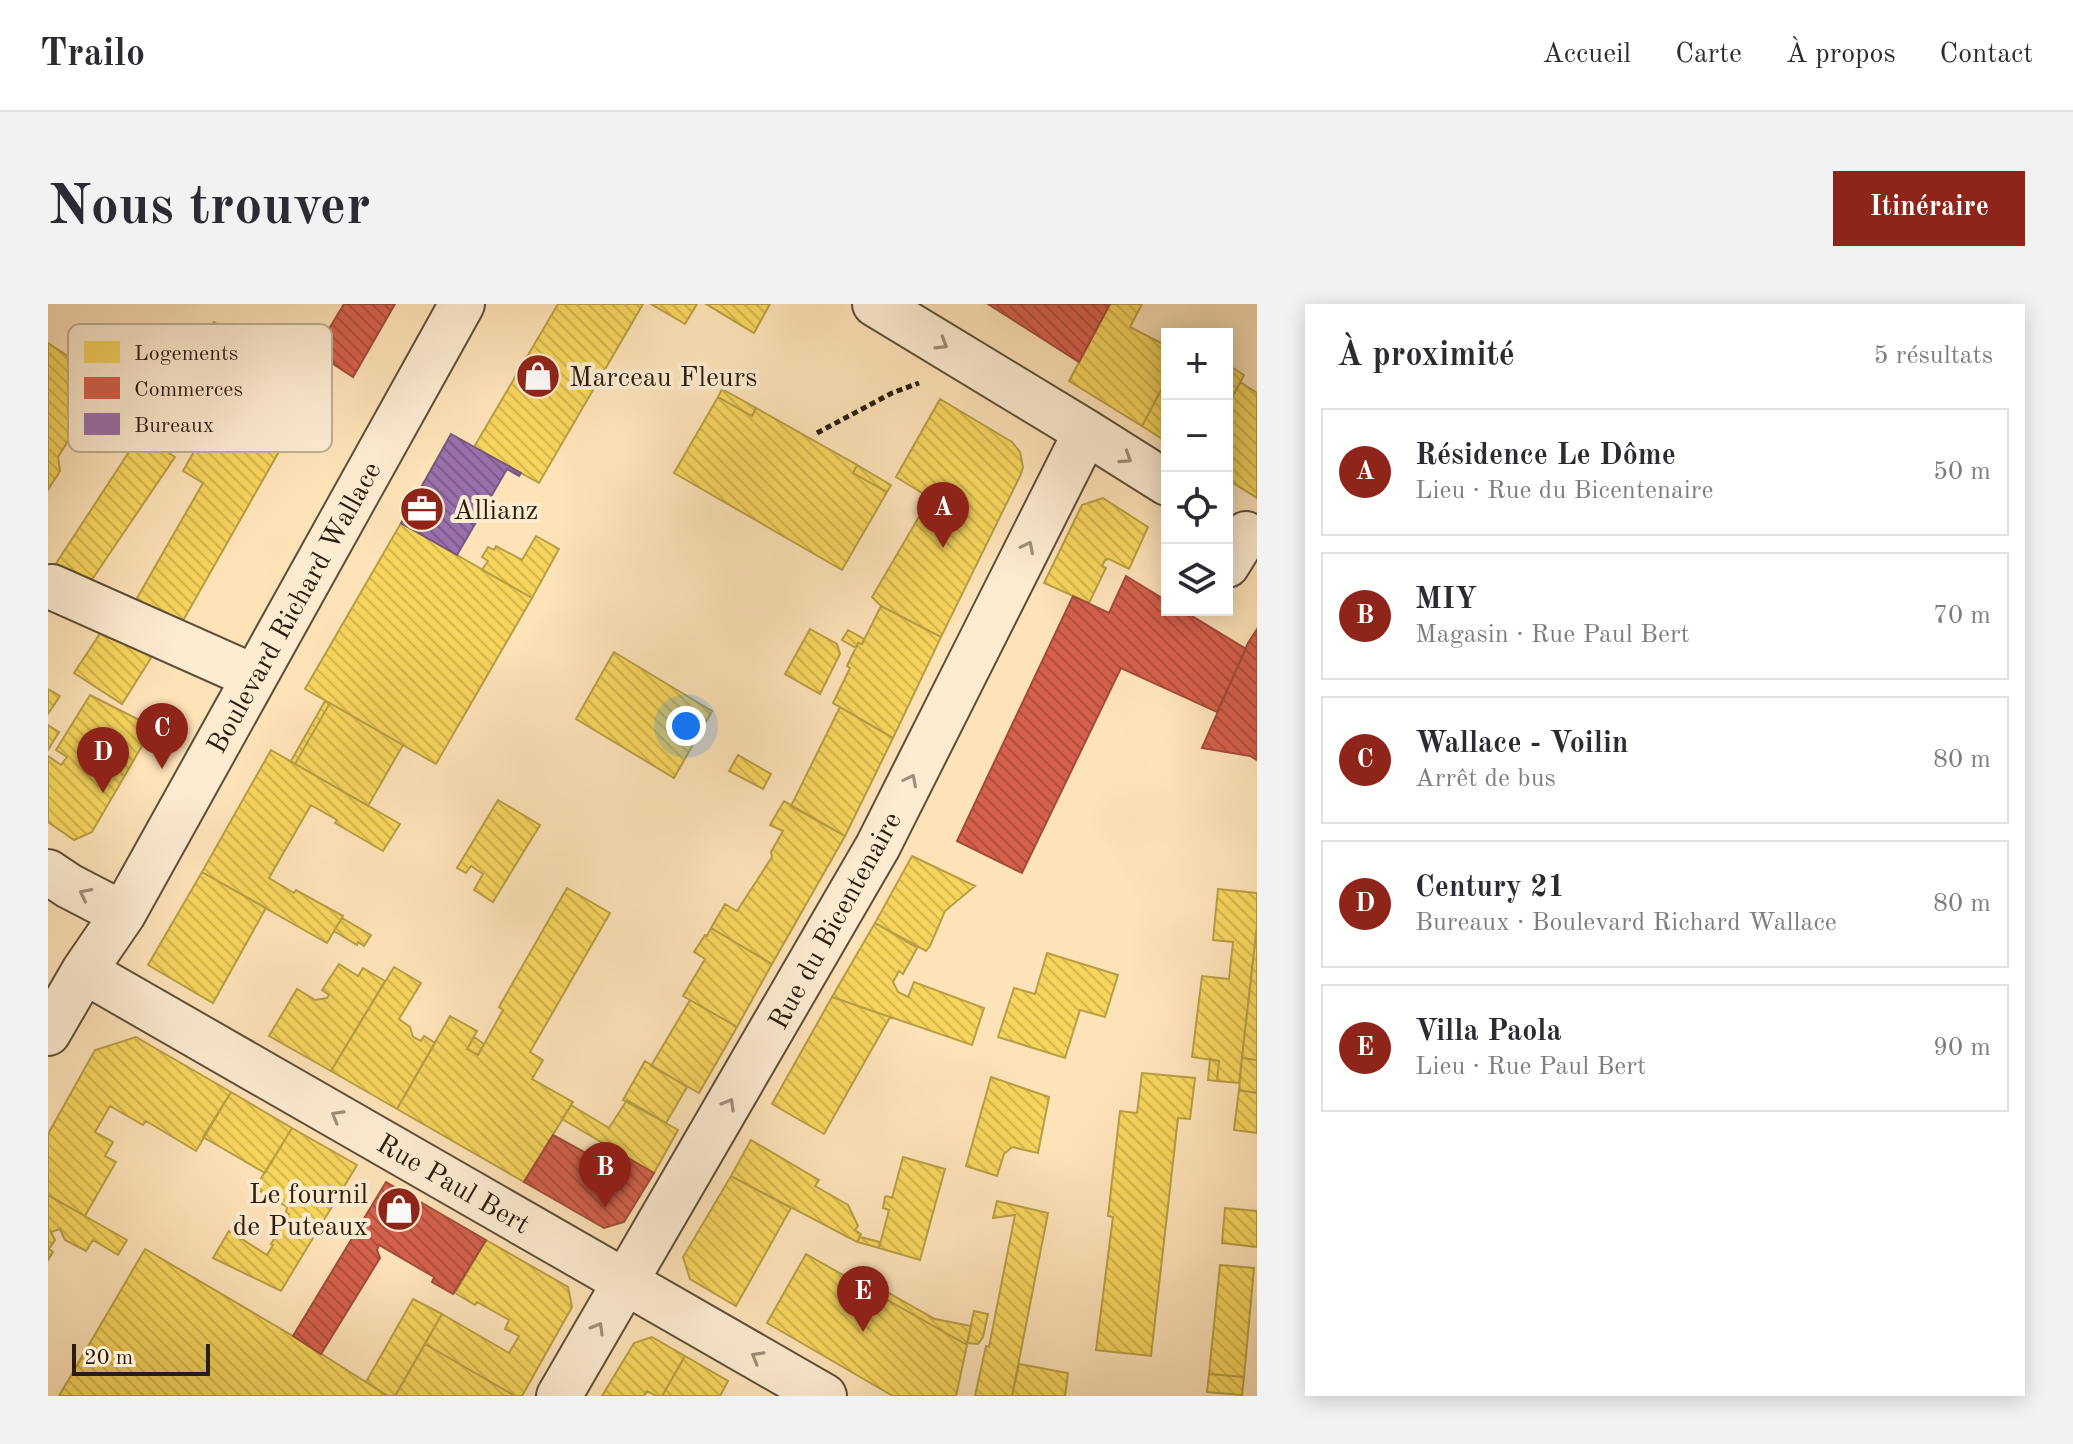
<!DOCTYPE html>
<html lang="fr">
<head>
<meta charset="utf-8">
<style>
	:root { --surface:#fff; --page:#f2f2f3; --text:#2b2b33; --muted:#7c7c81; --line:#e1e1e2; --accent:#8f2418 }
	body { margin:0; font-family:"Old Standard TT",serif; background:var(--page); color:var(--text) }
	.controls { position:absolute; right:24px; top:24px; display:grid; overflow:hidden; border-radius:0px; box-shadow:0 4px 20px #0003 }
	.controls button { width:72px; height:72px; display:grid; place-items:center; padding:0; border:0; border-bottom:2px solid var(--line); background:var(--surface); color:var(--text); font:40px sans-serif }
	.scale { position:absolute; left:24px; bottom:20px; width:138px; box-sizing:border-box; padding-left:8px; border:4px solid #291d0f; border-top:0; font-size:22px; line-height:28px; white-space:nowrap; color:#291d0f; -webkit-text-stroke:6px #feecd1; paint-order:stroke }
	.you { position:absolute; left:638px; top:422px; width:28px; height:28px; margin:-20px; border:6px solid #fff; border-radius:50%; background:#1a73e8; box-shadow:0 0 0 12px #1a73e833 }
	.badge { display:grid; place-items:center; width:52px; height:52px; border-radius:50%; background:var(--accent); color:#fff; font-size:26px; font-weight:700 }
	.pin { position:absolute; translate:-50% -66px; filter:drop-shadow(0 2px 4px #0008) }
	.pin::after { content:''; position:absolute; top:42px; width:28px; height:24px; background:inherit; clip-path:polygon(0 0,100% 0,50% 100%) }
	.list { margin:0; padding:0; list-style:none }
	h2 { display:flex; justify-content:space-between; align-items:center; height:104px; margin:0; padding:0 32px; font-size:34px }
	h2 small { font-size:26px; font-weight:400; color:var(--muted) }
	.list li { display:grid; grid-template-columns:52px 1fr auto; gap:24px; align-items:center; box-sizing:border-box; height:128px; margin:0 16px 16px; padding:0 16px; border:2px solid var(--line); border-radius:0px }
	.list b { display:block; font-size:30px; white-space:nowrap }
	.list p { margin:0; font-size:26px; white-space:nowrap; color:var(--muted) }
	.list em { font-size:26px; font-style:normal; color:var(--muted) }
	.icon { flex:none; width:44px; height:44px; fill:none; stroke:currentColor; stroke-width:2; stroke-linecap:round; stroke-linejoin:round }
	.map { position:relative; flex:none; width:1209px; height:1092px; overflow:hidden; border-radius:0px }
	header { display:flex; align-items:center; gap:48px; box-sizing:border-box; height:112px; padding:0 40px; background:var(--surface); border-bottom:2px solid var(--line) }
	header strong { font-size:38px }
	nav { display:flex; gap:44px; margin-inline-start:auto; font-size:28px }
	.intro { display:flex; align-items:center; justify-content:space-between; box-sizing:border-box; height:192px; padding:0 48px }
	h1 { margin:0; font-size:56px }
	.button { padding:20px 36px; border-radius:0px; background:var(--accent); color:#fff; font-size:28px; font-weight:700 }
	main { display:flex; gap:48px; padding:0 48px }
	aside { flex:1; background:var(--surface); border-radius:0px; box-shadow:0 4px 20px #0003 }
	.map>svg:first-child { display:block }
	.homes { fill:url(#homes-back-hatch); stroke:#b89e45; stroke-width:2 }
	.shops { fill:url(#shops-back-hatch); stroke:#a24c3a; stroke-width:2 }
	.offices { fill:url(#offices-back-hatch); stroke:#77577c; stroke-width:2 }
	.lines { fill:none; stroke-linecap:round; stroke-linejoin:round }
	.minor-casing { stroke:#5e4e39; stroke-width:48 }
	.path { stroke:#291d0f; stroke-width:5; stroke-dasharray:6 4; stroke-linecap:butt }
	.minor { stroke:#feecd1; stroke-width:44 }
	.oneway { stroke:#9e8f7a }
	.labels { text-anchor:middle; stroke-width:8; stroke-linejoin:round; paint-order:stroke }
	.poi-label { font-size:28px; fill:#291d0f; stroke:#feecd1; text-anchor:start }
	.street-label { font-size:28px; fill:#291d0f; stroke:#feecd1 }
	.key { fill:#feecd1; stroke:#beae97; stroke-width:2 }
	.key-label { font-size:22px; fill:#291d0f }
</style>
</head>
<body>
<header>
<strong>Trailo</strong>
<nav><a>Accueil</a><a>Carte</a><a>À propos</a><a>Contact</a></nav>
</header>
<div class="intro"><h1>Nous trouver</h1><a class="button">Itinéraire</a></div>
<main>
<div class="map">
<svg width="1209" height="1092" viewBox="0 0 1209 1092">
	<defs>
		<pattern id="homes-back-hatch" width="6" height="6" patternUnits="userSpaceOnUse" patternTransform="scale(2)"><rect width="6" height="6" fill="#f6d55c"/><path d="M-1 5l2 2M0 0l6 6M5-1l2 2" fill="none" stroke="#d3b64f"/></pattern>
		<pattern id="shops-back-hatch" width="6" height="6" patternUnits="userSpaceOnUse" patternTransform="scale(2)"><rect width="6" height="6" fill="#d6604d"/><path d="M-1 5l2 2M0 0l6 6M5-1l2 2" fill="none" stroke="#ae4f3e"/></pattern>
		<pattern id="offices-back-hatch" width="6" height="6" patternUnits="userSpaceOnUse" patternTransform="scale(2)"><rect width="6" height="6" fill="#9970ab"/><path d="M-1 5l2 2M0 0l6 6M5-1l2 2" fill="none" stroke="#7d5b8a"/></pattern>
	</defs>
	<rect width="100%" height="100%" fill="#fee2b8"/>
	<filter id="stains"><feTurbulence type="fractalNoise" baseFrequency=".0025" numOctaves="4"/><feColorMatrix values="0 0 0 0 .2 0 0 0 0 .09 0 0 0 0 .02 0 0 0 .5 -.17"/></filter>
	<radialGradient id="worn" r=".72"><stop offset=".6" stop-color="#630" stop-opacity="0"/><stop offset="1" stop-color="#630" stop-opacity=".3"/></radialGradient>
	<path class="homes" d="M 510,0 L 595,0 L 491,179 L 426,143 Z
		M 603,0 L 649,0 L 637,20 Z
		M 658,0 L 722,0 L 706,29 Z
		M 1062,0 L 1094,0 L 1082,23 L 1119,42 L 1119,75 L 1094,122 L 1021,77 Z
		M 166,18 L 201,41 L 151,118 L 115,96 Z
		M 0,39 L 59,78 L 51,91 L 53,106 L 39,127 L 25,129 L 10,153 L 12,167 L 0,186 Z
		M 224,57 L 267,84 L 132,322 L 85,301 L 155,179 L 135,167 L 160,123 L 162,125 L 166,119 L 184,129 Z
		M 1182,62 L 1196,71 L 1179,103 L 1179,67 Z
		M 1119,75 L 1119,138 L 1094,122 Z
		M 1192,78 L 1209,89 L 1209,194 L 1179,175 L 1179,103 Z
		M 674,85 L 708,104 L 704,112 L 670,93 Z
		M 670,93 L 704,112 L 708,104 L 809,161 L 805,169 L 839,188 L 794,266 L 626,169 Z
		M 892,95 L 964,138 L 972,148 L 975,163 L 973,170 L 893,333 L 833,302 L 824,293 L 882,194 L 848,173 Z
		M 92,131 L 127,153 L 41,280 L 5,264 Z
		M 809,161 L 843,181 L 839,188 L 805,169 Z
		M 1055,194 L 1100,223 L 1081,265 L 1061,255 L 1057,256 L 1054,262 L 1058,264 L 1041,299 L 996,279 L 1034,201 Z
		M 353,219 L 484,294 L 388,460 L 257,385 Z
		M 488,232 L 511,245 L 484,294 L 434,266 L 440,257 L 434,253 L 440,243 L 446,246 L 448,242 L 474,256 Z
		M 833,302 L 893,333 L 845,434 L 785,399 L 802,364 L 799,362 L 810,339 L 814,340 Z
		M 59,319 L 110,343 L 74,400 L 26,369 Z
		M 762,325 L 789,340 L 792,350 L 772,390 L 737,370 Z
		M 800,326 L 816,335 L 814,340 L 810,339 L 808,344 L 794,336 Z
		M 566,348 L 664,407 L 626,474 L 528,415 Z
		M 0,385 L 12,392 L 0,410 Z
		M 42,391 L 105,423 L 44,528 L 26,536 L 0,518 L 0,452 L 13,461 L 19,453 L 8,446 Z
		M 277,397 L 282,399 L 247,460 L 243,457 Z
		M 282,399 L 355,441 L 320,502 L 247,460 Z
		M 792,403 L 845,434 L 797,532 L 743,502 Z
		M 0,421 L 11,428 L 0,446 Z
		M 223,446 L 352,520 L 335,547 L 287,519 L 289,516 L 263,501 L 221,574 L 246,589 L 248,586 L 295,612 L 279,639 L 154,568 Z
		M 690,451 L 723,470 L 715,485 L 681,467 Z
		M 450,496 L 492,521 L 445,598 L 426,586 L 435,570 L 423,562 L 418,569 L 409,564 Z
		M 736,497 L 797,532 L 724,660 L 663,624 L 677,600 L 689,607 L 724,553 L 723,548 L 735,527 L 722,521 Z
		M 864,552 L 927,582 L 897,607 L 882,642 L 878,647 L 827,619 Z
		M 154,568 L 218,604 L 165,699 L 100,661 Z
		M 519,584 L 562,609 L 482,748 L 495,756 L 484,775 L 525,798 L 476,878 L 349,805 L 402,712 L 429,727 L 419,745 L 430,751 L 455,706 L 451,703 Z
		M 1170,585 L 1209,589 L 1209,621 L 1191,779 L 1169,777 L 1171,757 L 1144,753 L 1154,672 L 1181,675 L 1185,638 L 1165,636 Z
		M 294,614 L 323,631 L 316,642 L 310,638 L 309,641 L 286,627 Z
		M 827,619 L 869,644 L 855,670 L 851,667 L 845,678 L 850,688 L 860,693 L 866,678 L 936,704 L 924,741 L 784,693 Z
		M 1209,621 L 1209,756 L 1194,754 Z
		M 663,624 L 724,660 L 689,723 L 635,692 L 657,655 L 646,648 L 657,631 L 659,632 Z
		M 999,649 L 1070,671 L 1057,713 L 1032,706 L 1017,754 L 950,733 L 966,684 L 987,690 Z
		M 291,660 L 310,672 L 315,664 L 337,677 L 283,767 L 221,732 L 249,685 L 267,696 L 279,694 L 281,691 L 274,686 Z
		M 346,663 L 373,679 L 351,715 L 362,723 L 365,733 L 373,737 L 376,732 L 387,739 L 349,805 L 283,767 Z
		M 784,693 L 842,713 L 776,830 L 724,800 Z
		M 642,696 L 689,723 L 651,789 L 603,762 Z
		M 88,733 L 183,788 L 148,847 L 98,817 L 95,821 L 62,802 L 47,828 L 65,838 L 57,852 L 68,858 L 37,912 L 0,891 L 0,830 L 47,746 Z
		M 426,733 L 436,740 L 430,751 L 419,745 Z
		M 1194,754 L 1209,756 L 1209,789 L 1191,786 Z
		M 1162,755 L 1171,757 L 1169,777 L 1160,776 Z
		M 597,757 L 639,783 L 618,819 L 575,796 Z
		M 1094,769 L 1147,774 L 1142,815 L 1130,814 L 1103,1052 L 1048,1046 L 1065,913 L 1060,912 L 1072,807 L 1089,809 Z
		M 943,773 L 1001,793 L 990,849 L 964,843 L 956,850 L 949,872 L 918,862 Z
		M 1191,786 L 1209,789 L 1209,829 L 1186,826 Z
		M 183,788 L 244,824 L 217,869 L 155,833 Z
		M 579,796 L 630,826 L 606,869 L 514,815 L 523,801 L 561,824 Z
		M 244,824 L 309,861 L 233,987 L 165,954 L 181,927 L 219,951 L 225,941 L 223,940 L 241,910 L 238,909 L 239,903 L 207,884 Z
		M 703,836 L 771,876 L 767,882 L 800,901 L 810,922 L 807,926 L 813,930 L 809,938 L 683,872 Z
		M 855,853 L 897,865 L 872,956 L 831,944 L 841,906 L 835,904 L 837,893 L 839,892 L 844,894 Z
		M 683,872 L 743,904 L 688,1002 L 642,975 L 635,953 Z
		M 0,891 L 79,936 L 70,951 L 45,936 L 38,947 L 17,936 L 12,925 L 3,928 L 7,936 L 1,945 L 5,948 L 0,956 Z
		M 949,897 L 1000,909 L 964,1092 L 927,1092 L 938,1042 L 941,1043 L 967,911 L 945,914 Z
		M 1177,904 L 1209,907 L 1209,943 L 1174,939 Z
		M 812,933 L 832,938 L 831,944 L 809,938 Z
		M 438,936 L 520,983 L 524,1003 L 474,1092 L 467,1092 L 377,1040 L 394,1010 L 461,1049 L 471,1032 L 457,1025 L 461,1016 L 429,998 L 427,1001 L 407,989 Z
		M 97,945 L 245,1032 L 340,1092 L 11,1092 Z
		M 758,950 L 919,1041 L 908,1092 L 845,1092 L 719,1019 Z
		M 1172,961 L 1206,964 L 1196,1073 L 1161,1070 Z
		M 832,984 L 887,1015 L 923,1022 L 919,1041 L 829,990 Z
		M 365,995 L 394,1010 L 347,1092 L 340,1092 L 318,1078 Z
		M 926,1007 L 940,1010 L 935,1033 L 930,1040 L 919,1039 Z
		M 604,1033 L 637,1052 L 614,1092 L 608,1092 L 599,1087 L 596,1092 L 554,1092 L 586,1039 Z
		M 377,1040 L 429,1070 L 467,1092 L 347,1092 Z
		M 637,1052 L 680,1077 L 672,1092 L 614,1092 Z
		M 971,1060 L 1020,1069 L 1017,1092 L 964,1092 Z
		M 1161,1070 L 1196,1073 L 1194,1091 L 1159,1088 Z"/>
	<path class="shops" d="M 296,0 L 347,0 L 305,73 L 267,48 Z
		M 940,0 L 1062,0 L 1031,58 Z
		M 1078,272 L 1119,297 L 1119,306 L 1134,306 L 1198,345 L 1169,408 L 1073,364 L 974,569 L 909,537 L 1025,292 L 1061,309 Z
		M 1209,325 L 1209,456 L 1202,452 L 1154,444 L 1200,339 Z
		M 505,831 L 545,853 L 554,839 L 606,869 L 576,918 L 556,924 L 476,878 Z
		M 338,878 L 438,936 L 405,990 L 384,978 L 386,973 L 331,941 L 329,946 L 332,954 L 273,1050 L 245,1032 Z"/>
	<path class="offices" d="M 403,130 L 473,169 L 471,172 L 459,165 L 409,251 L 353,219 Z"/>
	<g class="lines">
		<g class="minor-casing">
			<path id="minor" d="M 827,0 L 1038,128 L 1119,179
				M 1179,261 L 1198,230
				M 4,283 L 206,373
				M 0,568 L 21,582 L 75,610
				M 36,667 L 776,1092
				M 0,729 L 36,667 L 75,610 L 414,0
				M 511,1092 L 830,542 L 1038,128"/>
		</g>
		<path class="path" d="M 769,129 L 844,89 L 871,79"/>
		<use href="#minor" class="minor"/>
	</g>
	<defs><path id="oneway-chevron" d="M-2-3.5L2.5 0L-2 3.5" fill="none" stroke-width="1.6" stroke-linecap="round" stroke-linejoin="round" transform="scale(2)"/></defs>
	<g class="oneway">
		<use href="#oneway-chevron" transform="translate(894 40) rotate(31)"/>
		<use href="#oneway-chevron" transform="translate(1078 154) rotate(33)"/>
		<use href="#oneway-chevron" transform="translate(980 243) rotate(-63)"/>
		<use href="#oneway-chevron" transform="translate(863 476) rotate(-63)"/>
		<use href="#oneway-chevron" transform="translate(37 590) rotate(-153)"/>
		<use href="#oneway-chevron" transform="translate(681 800) rotate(-60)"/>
		<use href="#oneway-chevron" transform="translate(289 812) rotate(-150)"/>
		<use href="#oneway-chevron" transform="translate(550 1024) rotate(-60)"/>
		<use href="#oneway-chevron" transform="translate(709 1053) rotate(-150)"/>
	</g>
	<defs>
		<g id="shop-disc" transform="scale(2.3)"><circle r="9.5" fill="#8f2418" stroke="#feecd1"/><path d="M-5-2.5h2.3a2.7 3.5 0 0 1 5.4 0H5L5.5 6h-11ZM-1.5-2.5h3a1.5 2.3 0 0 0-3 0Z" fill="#fff"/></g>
		<g id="office-disc" transform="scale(2.3)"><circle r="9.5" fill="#8f2418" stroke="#feecd1"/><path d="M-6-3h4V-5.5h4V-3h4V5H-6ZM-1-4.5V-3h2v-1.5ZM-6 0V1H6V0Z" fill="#fff"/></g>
	</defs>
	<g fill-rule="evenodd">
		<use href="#shop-disc" x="490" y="72"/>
		<use href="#office-disc" x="374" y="205"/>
		<use href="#shop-disc" x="351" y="905"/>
	</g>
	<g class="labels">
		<g class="poi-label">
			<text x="521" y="82">Marceau Fleurs</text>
			<text x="405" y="215">Allianz</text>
			<text x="320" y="899" text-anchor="end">Le fournil<tspan x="320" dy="32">de Puteaux</tspan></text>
		</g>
		<g class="street-label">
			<text transform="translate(245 303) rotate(-61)" y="10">Boulevard Richard Wallace</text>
			<text transform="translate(786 616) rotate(-61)" y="10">Rue du Bicentenaire</text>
			<text transform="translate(406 879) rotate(30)" y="10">Rue Paul Bert</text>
		</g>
	</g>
	<rect x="20" y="20" width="264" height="128" rx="12" class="key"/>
	<rect x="36" y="37" width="36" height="22" fill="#f6d55c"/>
	<rect x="36" y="73" width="36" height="22" fill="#d6604d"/>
	<rect x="36" y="109" width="36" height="22" fill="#9970ab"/>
	<g class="key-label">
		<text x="86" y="56">Logements</text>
		<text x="86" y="92">Commerces</text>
		<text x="86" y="128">Bureaux</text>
	</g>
	<rect width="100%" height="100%" filter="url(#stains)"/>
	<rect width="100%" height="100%" fill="url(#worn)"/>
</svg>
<div class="controls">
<button>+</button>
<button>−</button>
<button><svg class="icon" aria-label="locate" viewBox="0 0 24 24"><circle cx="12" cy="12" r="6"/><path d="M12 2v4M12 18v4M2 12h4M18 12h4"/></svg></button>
<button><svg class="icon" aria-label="layers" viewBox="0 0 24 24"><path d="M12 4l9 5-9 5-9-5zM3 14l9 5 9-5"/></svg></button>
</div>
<div class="scale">20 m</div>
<div class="you"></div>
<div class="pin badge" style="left:895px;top:244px">A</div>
<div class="pin badge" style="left:557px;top:904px">B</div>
<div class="pin badge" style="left:114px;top:465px">C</div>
<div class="pin badge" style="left:55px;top:489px">D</div>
<div class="pin badge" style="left:815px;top:1028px">E</div>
</div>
<aside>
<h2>À proximité<small>5 résultats</small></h2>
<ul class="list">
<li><span class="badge">A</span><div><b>Résidence Le Dôme</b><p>Lieu · Rue du Bicentenaire</p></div><em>50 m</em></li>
<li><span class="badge">B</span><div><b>MIY</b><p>Magasin · Rue Paul Bert</p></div><em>70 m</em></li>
<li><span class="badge">C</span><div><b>Wallace - Voilin</b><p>Arrêt de bus</p></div><em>80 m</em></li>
<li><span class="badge">D</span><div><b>Century 21</b><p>Bureaux · Boulevard Richard Wallace</p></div><em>80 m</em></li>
<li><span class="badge">E</span><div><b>Villa Paola</b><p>Lieu · Rue Paul Bert</p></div><em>90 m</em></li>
</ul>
</aside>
</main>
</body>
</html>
